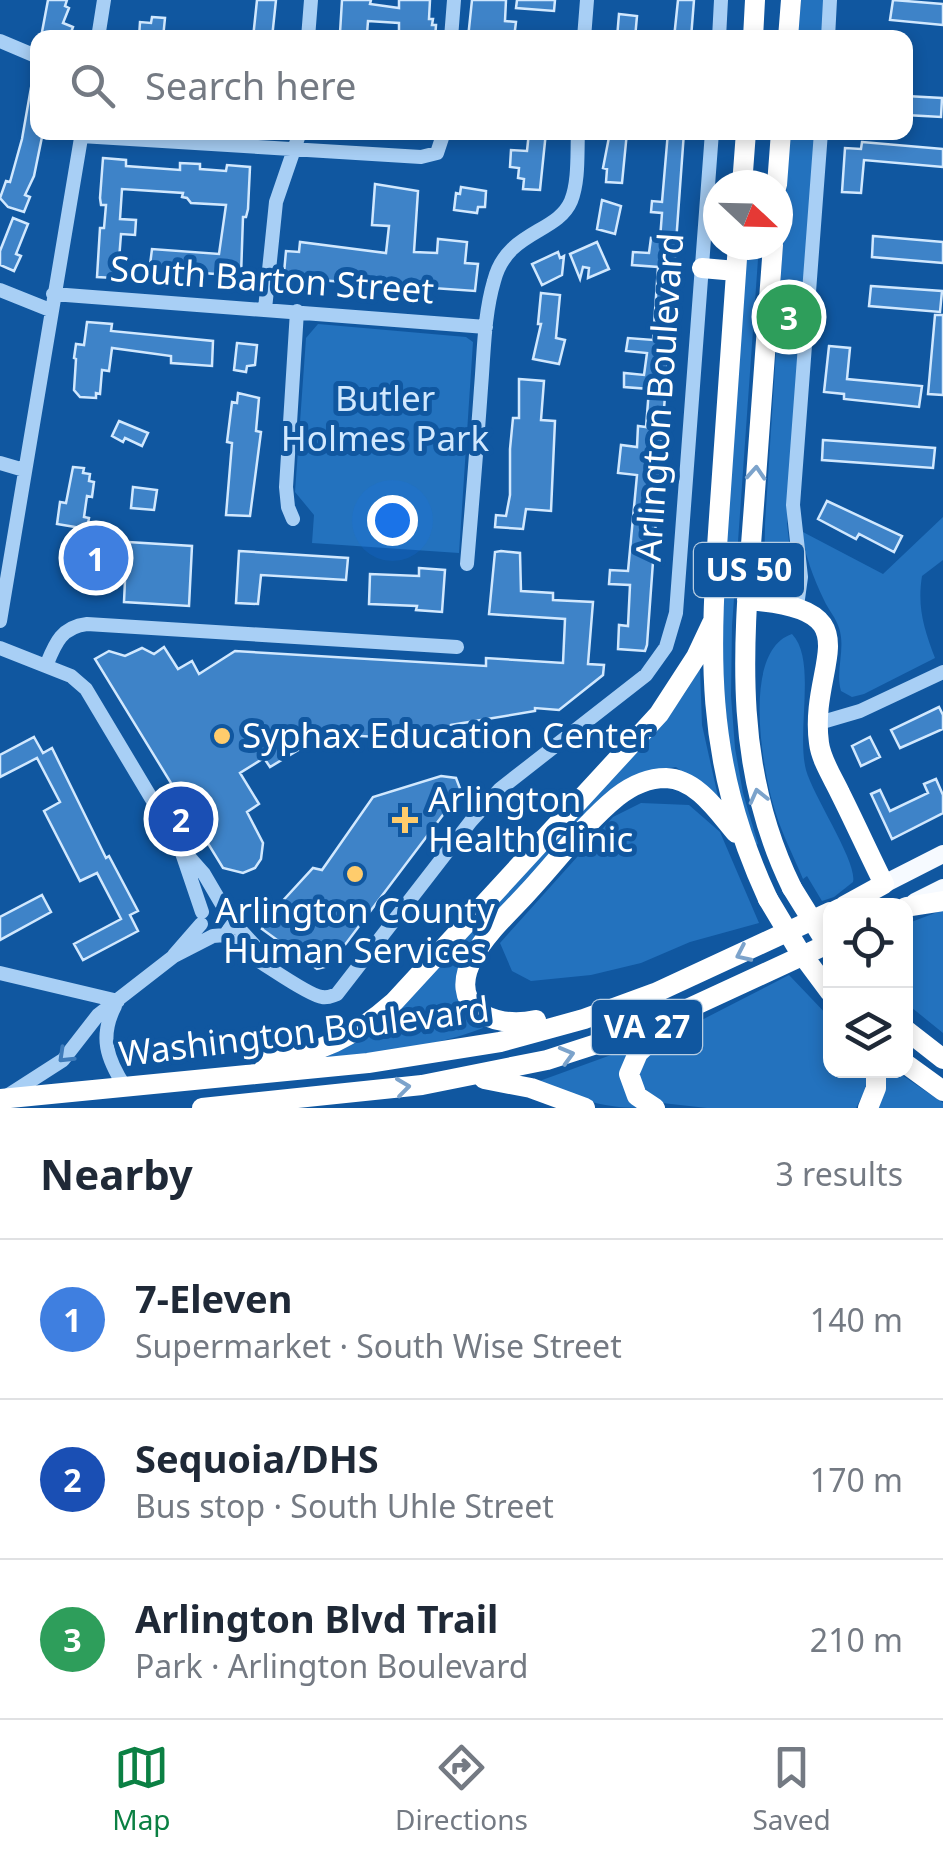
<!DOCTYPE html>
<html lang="en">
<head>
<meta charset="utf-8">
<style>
	:root { --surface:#fff; --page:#f2f2f3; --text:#1f2937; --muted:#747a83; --line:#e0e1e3; --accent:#0b8043 }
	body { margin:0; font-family:"Noto Sans",sans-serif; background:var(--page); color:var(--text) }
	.controls { position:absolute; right:30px; bottom:30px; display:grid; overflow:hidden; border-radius:20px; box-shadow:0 5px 15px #0003 }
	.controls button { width:90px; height:90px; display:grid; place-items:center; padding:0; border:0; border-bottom:2px solid var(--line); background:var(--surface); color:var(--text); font:50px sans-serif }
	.compass { position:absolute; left:703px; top:170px; width:90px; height:90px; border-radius:50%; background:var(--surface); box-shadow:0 5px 15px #0003; rotate:112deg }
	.you { position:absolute; left:392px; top:520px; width:35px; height:35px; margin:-25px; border:8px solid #fff; border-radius:50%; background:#1a73e8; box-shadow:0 0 0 15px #1a73e833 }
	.badge { display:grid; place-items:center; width:65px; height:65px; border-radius:50%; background:var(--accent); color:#fff; font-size:32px; font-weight:700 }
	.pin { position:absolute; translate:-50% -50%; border:5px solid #fff; box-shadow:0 2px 10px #0006 }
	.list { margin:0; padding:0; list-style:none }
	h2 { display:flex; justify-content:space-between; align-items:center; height:130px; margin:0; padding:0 40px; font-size:42px }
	h2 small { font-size:32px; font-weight:400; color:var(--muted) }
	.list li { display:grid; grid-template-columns:65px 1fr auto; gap:30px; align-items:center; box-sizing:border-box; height:160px; padding:0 40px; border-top:2px solid var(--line) }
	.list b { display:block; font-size:38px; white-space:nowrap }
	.list p { margin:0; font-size:32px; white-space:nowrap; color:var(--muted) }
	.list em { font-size:32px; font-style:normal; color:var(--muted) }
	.icon { flex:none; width:55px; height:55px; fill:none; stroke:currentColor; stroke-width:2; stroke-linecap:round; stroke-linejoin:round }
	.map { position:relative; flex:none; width:943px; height:1108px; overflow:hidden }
	.search { position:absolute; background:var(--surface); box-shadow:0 5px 15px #0003; left:30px; right:30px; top:30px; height:110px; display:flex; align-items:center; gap:25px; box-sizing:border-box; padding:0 35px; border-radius:20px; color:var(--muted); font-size:38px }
	.sheet { height:610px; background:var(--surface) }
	nav { display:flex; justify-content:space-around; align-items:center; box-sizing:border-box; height:140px; border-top:2px solid var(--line); background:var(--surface); font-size:28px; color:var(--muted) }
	nav a { display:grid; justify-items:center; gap:5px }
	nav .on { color:var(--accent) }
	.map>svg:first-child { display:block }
	.green { fill:#2372be }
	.building { fill:#3e83c8; stroke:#d1e8fe; stroke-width:2.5 }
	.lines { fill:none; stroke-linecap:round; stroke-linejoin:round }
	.minor { stroke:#a8cff5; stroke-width:14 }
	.major { stroke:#f6faff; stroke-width:18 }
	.highway { stroke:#fff; stroke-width:20 }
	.highway-bridge { stroke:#fff; stroke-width:20 }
	.oneway { stroke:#7ca3cb }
	.oneway2 { stroke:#3e7bba }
	.poi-dot { fill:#ffcc6c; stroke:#1057a0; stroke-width:4 }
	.labels { text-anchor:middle; stroke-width:10; stroke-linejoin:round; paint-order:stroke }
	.shield { fill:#1057a0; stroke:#b7cde2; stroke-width:2.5 }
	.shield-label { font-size:32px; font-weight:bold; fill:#fff }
	.street-label { font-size:35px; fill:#fff; stroke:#1057a0 }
	.park-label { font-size:35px; fill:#d1e8fe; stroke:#1057a0 }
	.poi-label { font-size:35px; fill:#fff; stroke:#1057a0; text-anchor:start }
</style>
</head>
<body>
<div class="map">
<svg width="943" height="1108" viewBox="0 0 943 1108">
	<rect width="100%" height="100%" fill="#1057a0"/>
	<path class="green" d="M 801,0 L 825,0 L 822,37 L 798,38 Z
		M 790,133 L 815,133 L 787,524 L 793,576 L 781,586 C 761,573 765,546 765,524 Z
		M 746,245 L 759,245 L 732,626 L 731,696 L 735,748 L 743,793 L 758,844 L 755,845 C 712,730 721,610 730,490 C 735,408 741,327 746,245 Z
		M 318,324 L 466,337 L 473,342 L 459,553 L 312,543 L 314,515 L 295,492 L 306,338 Z
		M 943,517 L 943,560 L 922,576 C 917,607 924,629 935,658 L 864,694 L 852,697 L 841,691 C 835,670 846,649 839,628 C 836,618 828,609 824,600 C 813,577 805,555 801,531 L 883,574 Z
		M 792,634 C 817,660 796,731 806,770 C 813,796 858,863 853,882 L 834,897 L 822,901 L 807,876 L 803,879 C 794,857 783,836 776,814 C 763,775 740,651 792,634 Z
		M 700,668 L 702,725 L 719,801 L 676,767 L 651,771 L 591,810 L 463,956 C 459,991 457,1002 483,1028 C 432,1048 376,1052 322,1059 L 360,1041 L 399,1010 L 635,751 C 662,727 682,700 700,668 Z
		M 641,803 L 689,805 L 720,832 L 759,923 L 690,942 L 641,963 L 591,975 L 531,981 L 512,971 L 500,943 L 613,817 Z
		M 943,910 L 943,1033 L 906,1003 L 906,924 Z
		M 789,975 L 830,1018 L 830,1070 L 866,1071 L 869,1082 L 856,1108 L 707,1108 L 662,1103 L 638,1083 L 643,1061 L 657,1043 Z
		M 633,1047 L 641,1108 C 599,1108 573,1097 534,1083 Z
		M 881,1071 L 896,1071 L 943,1103 L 943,1108 L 876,1108 Z"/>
	<path class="building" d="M 48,0 L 67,0 L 65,6 L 69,8 L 63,23 L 73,27 L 69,38 L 57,38 L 42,32 Z
		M 257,0 L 276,0 L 272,38 L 253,38 Z
		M 342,0 L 371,0 L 370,4 L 399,8 L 399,0 L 430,0 L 429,19 L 433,19 L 432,25 L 436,25 L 435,38 L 399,35 L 399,23 L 368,21 L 367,34 L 340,33 Z
		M 472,0 L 506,0 L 505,21 L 516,22 L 514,38 L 468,38 Z
		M 517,0 L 555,0 L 554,11 L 516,8 Z
		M 678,0 L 694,0 L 691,38 L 674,38 Z
		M 893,0 L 943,4 L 943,25 L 890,20 Z
		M 619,14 L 637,16 L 635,38 L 617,38 Z
		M 152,17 L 165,18 L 163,38 L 139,38 L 140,22 L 151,23 Z
		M 32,82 L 38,82 L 38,132 L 43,132 L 34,176 L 25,195 L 30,197 L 24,212 L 8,207 L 0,198 L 6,181 L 10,182 L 22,139 Z
		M 906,96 L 942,98 L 941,117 L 906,115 Z
		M 529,132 L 546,132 L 540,190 L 523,189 L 524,179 L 518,178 L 519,168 L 510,167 L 511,150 L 527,151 Z
		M 610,132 L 627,132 L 622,183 L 606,182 L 607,169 L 603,168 Z
		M 668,132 L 684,132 L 647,645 L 645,651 L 618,649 L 619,625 L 628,626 L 630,585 L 609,584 L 610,570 L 628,571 L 637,475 L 618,473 L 621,445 L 637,447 L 638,426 L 646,427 L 649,389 L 624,387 L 624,373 L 644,375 L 647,353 L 626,351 L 628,338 L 653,340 L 658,267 L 632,265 L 633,252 L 649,253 L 651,238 L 660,239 L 662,213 L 651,212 L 652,201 L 662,202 Z
		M 862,142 L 943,149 L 943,167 L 864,160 L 861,193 L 842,192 L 845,148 L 861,149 Z
		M 103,158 L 126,160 L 126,166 L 180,170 L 180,163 L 200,164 L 200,169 L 226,171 L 227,165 L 250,167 L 248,209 L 246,217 L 243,217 L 241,276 L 190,272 L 190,268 L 150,265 L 152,249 L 219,254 L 226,205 L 191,203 L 187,198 L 182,197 L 183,193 L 122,189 L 120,219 L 136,220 L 135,235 L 121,234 L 119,260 L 123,261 L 122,273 L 115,273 L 114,278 L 97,277 L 100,228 L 104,228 L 106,205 L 101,205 L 100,198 Z
		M 375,184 L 418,191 L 414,252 L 437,253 L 438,239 L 467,242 L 465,263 L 478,264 L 475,291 L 289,278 L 289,273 L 284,273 L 286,251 L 299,252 L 300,242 L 386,253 L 389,226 L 372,225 Z
		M 461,187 L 486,191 L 485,207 L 478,207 L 477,213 L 454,210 L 456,193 L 460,194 Z
		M 602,200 L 621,206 L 615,234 L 597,229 Z
		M 13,218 L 28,224 L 16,254 L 21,256 L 14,271 L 0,265 L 0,251 Z
		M 873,236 L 943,242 L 943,263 L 872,257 Z
		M 597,242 L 609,269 L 588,278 L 589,268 L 583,267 L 580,279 L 570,254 Z
		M 558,252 L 560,258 L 564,256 L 562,275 L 542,285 L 532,264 Z
		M 871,286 L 942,291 L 940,312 L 869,306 Z
		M 541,293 L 560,295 L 556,338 L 565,340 L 559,364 L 533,359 L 541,324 L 538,324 Z
		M 935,315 L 943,315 L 943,395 L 928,394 Z
		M 87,322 L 112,324 L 111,331 L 213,341 L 212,366 L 171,363 L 171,356 L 112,348 L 109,371 L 102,370 L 100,394 L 96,393 L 96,398 L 80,397 L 74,390 L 76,359 L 74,358 L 76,344 L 84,345 Z
		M 237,343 L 257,345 L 255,365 L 247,366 L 246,372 L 234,370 Z
		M 829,346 L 850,348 L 847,379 L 922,386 L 919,407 L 844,399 L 844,394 L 824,392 Z
		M 519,379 L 544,381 L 541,420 L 555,421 L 551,511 L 526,509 L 523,529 L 495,527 L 496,515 L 506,516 L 510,495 L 510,449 L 513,418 L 519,418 Z
		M 238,393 L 259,398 L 256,431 L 261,432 L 250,516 L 226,515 L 232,443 L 227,442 L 232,402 L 237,403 Z
		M 119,421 L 148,433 L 142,446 L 125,438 L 123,442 L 112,436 Z
		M 823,440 L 935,448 L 933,468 L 822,460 Z
		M 73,467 L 84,468 L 83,473 L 90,474 L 89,481 L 94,482 L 92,497 L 87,496 L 84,517 L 89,518 L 87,529 L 57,524 L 60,502 L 66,503 Z
		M 133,487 L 157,490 L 154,510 L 131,508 Z
		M 827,501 L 902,536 L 894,552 L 859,534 L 856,539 L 818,519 Z
		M 79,539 L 192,546 L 189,606 L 124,602 L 125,580 L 77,578 Z
		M 239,551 L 348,558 L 346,580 L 261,575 L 258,604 L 236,603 Z
		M 501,551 L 520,553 L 521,591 L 553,593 L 553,600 L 593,602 L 588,664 L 604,665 L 603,675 L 559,710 L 535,708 L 535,711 L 451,725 L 442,734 L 431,733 L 431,740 L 325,734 L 270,767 L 264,758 L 240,773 L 259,804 L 247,812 L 263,843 L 261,859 L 255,868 L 243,873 L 223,868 L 95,659 L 109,651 L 125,656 L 142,648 L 154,654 L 164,647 L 178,669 L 192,661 L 199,674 L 235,651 L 486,666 L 486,658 L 563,663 L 565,619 L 489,614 L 495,552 Z
		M 419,568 L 445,570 L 442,612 L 416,610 L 417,606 L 369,604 L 370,574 L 419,576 Z
		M 939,707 L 943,715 L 943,729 L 900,748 L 891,730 Z
		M 34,737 L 43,753 L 52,748 L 106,858 L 109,856 L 138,911 L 130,915 L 138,931 L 83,960 L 74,944 L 121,919 L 97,873 L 80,881 L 44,811 L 60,802 L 37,758 L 0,777 L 0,755 Z
		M 870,737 L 880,757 L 861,766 L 852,746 Z
		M 441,776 L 456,778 L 461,791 L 329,966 L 317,969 L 262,929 L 278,906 L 313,868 L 322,870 L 373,797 Z
		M 936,779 L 943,795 L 943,813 L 892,839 L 871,794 L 880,790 L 890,811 L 928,793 L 924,784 Z
		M 42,895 L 51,912 L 0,940 L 0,917 Z"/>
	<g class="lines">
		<path class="minor" d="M 98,38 L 104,0
			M 308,38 L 311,0
			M 451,38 L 454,0
			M 584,38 L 587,0
			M 719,38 L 721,0
			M 828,38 L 830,0
			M 0,41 L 38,57
			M 81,136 L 421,157 L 437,153 L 444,132
			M 0,290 L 50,310
			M 53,294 L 486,327
			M 265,309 L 276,202 L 300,132
			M 0,463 L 24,470
			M 293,519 L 288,507 L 286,487 L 297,311
			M 467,564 C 472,505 477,446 481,388 C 484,352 484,315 494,281 C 507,230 557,234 571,201 C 579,181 577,154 578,132
			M 797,606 L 801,577 L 793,505 L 821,132
			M 0,621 L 82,132
			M 0,648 L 71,676 L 86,689 L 181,848 L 204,874 L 221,903 L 232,911 L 235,921 L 225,935 L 213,936 L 174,956 L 98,1015 L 63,1060 L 7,1096
			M 46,666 C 55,644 61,627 87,624 L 457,647
			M 819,723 L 860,711 L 943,672
			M 182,853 L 202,912
			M 234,923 L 267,959
			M 225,935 C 235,946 309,996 322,997 C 329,998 331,996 337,994 L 471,821 L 500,789 L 646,675 L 666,647 L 676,613 L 712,132
			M 174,955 L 201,924
			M 0,973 L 118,1001
			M 115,1006 C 99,1037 107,1059 125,1087"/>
		<path class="major" d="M 884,884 L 943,854
			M 915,902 L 943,888"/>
		<path class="highway" d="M 753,38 L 755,0
			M 788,38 L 791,0
			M 742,185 L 746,132
			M 777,185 L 781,132
			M 738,245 C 732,326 727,407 721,489 C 710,645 700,752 768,899
			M 773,245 C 767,332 760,418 754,505 C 744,639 730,762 792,888
			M 702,268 L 736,271
			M 747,600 C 878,609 808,663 819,743 C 821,760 833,778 840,793 C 855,823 869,854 884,884 L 844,906
			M 906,907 L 943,901
			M 536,1020 C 491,1030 446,1006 474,956 C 487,932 510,912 528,892 C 557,861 584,824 617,797 C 631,786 649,778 666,778 C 697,779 718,812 736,833
			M 906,1030 L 943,1059
			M 265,1061 C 316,1056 356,1036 394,1002 L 659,714 L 696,657 L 712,623
			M 906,1064 L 943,1091
			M 484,1079 L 531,1088 L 585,1108
			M 0,1099 L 368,1063 L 500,1042 L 584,1019 L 655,993 L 830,912
			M 202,1108 L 422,1085 L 547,1060 L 646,1028 L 830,943
			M 655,1108 L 637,1096 L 629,1074 L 638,1053 L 666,1026
			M 868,1108 L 876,1088 L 876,1070"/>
		<path class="highway-bridge" d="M 792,888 L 830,949
			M 768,899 L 798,949 L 830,992"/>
	</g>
	<defs><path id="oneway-chevron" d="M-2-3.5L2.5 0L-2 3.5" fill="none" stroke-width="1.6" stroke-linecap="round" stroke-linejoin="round" transform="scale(2.5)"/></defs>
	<g class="oneway">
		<use href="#oneway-chevron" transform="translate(756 473) rotate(-86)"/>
		<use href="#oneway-chevron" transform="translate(758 796) rotate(-104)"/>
		<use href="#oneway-chevron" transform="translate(743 954) rotate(155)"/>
		<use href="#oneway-chevron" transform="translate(567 1055) rotate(-16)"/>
		<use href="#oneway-chevron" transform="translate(403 1087) rotate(-7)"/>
	</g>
	<use class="oneway2" href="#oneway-chevron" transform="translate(65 1056) rotate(136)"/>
	<g class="poi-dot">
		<circle cx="222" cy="736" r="10"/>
		<path d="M400 805h10v10h10v10h-10v10h-10v-10h-10v-10h10z"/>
		<circle cx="355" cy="874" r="10"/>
	</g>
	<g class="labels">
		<g class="shield">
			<rect x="694" y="543" width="110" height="54" rx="8"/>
			<rect x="592" y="1000" width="110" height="54" rx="8"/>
		</g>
		<g class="shield-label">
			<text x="749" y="581">US 50</text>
			<text x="647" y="1038">VA 27</text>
		</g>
		<g class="street-label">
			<text transform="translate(272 280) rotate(4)" y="12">South Barton Street</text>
			<text transform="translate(660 397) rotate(-86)" y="12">Arlington Boulevard</text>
			<text transform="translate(304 1032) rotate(-7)" y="12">Washington Boulevard</text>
		</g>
		<g class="park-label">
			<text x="385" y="411">Butler<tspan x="385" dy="40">Holmes Park</tspan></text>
		</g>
		<g class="poi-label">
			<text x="242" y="748">Syphax Education Center</text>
			<text x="428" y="812">Arlington<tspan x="428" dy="40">Health Clinic</tspan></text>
			<text x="355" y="923" text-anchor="middle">Arlington County<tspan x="355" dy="40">Human Services</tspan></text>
		</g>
	</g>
</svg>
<div class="controls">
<button><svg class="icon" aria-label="locate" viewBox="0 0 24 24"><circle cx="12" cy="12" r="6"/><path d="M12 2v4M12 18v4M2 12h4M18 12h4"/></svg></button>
<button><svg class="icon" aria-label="layers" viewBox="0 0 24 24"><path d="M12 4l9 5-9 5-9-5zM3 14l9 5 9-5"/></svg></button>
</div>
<svg class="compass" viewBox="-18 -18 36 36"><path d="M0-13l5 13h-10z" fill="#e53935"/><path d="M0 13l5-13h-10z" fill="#747a83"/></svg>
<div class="you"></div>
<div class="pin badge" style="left:96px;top:558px;background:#3f7fe0">1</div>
<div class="pin badge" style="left:181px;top:819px;background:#1a4fb4">2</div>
<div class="pin badge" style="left:789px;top:317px;background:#2e9e5b">3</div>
<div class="search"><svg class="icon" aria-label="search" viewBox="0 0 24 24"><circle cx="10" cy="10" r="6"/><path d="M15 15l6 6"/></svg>Search here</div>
</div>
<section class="sheet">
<h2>Nearby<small>3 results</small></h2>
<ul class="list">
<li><span class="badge" style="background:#3f7fe0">1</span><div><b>7-Eleven</b><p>Supermarket · South Wise Street</p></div><em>140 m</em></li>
<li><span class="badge" style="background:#1a4fb4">2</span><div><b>Sequoia/DHS</b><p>Bus stop · South Uhle Street</p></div><em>170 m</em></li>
<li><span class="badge" style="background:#2e9e5b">3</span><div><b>Arlington Blvd Trail</b><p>Park · Arlington Boulevard</p></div><em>210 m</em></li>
</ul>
</section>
<nav>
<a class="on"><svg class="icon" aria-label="map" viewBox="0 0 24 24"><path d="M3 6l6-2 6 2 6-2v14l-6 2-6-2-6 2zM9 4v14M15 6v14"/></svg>Map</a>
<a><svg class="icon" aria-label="directions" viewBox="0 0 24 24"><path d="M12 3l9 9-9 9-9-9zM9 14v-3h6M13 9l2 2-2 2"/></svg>Directions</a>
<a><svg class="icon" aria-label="saved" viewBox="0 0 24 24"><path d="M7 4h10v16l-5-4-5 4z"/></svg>Saved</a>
</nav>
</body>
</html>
